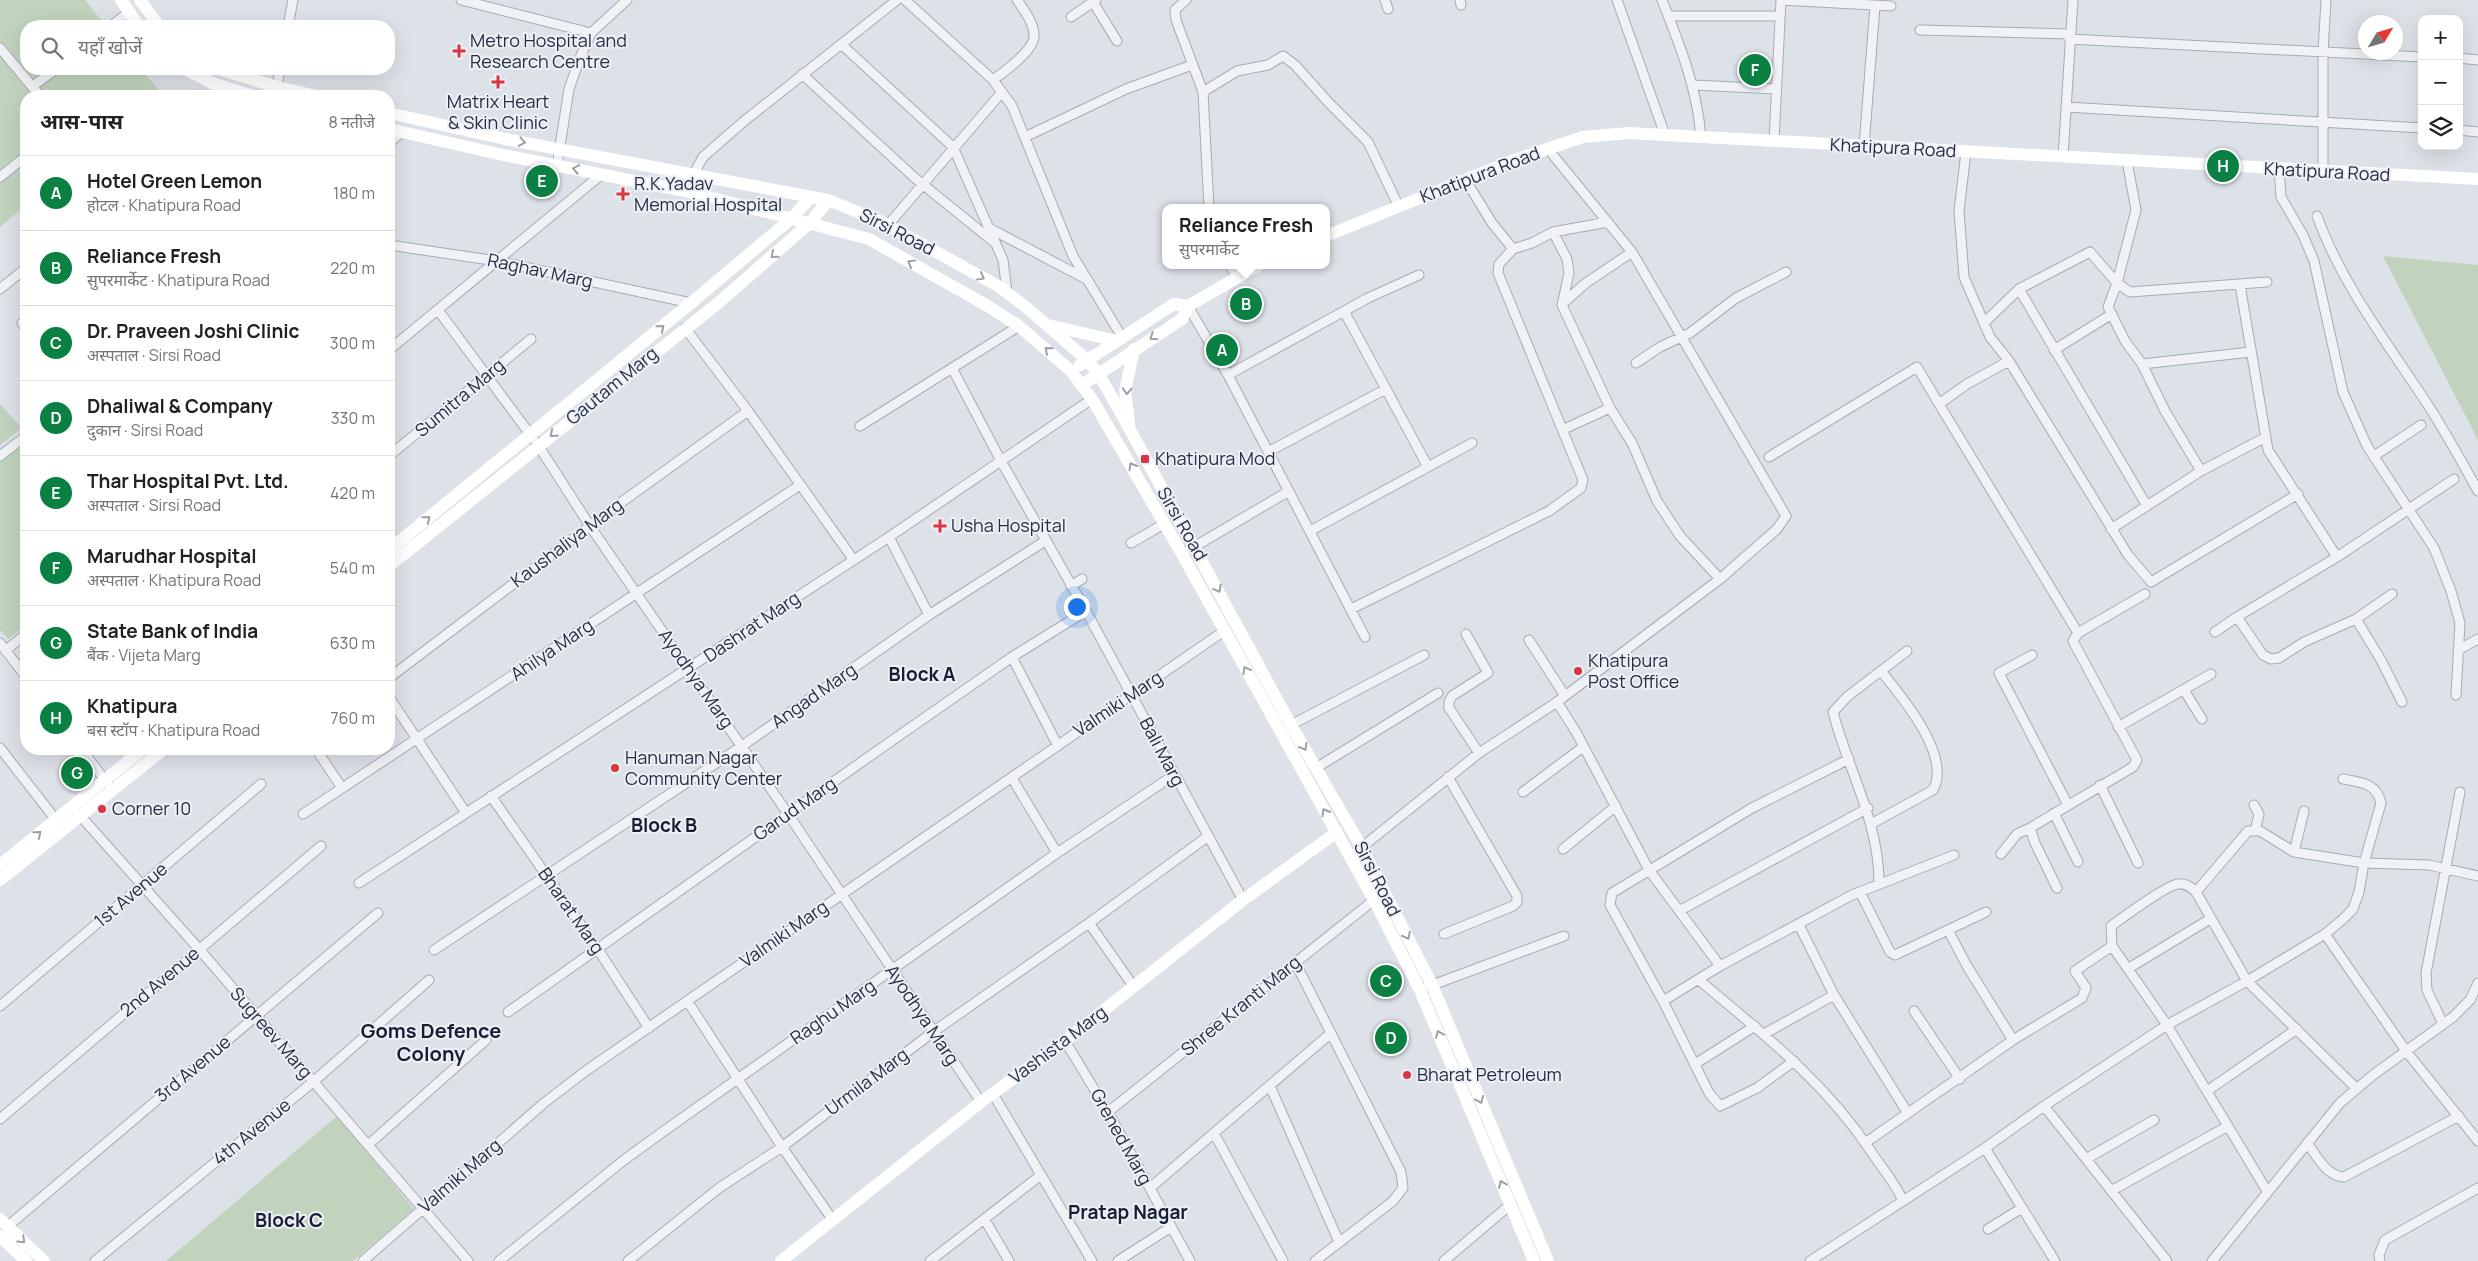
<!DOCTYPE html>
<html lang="hi">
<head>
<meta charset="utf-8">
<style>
	:root { --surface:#fff; --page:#f6f6f6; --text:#202124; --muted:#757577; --line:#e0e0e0; --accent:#0b8043 }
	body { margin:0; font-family:Manrope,"Noto Sans Devanagari",sans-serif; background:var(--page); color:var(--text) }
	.controls { position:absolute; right:15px; top:15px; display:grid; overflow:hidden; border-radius:10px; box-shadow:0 5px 20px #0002 }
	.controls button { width:45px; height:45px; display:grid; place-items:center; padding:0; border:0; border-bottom:1px solid var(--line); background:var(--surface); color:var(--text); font:25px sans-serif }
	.compass { position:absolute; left:2358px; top:15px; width:45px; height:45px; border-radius:50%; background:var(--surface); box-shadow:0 5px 20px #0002; rotate:52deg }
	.you { position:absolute; left:1076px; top:606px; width:18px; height:18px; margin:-12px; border:4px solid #fff; border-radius:50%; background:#1a73e8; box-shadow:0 0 0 8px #1a73e833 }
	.badge { display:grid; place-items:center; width:32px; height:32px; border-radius:50%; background:var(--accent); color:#fff; font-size:16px; font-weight:700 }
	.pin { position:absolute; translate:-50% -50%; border:2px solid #fff; box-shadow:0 1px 5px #0006 }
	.popup { position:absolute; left:1162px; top:204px; width:168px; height:65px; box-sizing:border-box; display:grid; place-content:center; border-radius:10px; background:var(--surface); filter:drop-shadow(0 1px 4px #0005); font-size:16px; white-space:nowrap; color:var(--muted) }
	.popup b { font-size:19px; color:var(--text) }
	.popup::after { content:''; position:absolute; left:50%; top:100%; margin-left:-10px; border:10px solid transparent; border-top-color:var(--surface) }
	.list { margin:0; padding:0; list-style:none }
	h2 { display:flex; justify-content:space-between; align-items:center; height:65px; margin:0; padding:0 20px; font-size:21px }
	h2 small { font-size:16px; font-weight:400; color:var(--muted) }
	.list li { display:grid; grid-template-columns:32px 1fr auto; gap:15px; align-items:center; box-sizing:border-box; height:75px; padding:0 20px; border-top:1px solid var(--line) }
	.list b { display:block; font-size:19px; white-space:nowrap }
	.list p { margin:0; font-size:16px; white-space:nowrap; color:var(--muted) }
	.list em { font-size:16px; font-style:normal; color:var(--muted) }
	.icon { flex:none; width:28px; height:28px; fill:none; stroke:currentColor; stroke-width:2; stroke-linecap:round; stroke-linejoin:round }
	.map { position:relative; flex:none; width:2478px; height:1261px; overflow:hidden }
	.search { position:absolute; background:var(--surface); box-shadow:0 5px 20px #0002; left:20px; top:20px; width:375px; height:55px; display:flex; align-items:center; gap:12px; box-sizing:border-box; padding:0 18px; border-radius:20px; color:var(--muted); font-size:19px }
	.panel { position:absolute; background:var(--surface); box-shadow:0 5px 20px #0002; left:20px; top:90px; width:375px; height:665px; border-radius:20px }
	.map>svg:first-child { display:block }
	.green { fill:#c1d3bd }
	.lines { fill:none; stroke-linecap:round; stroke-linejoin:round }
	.street-casing { stroke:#a6abb6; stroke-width:11 }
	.street { stroke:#f0f2f6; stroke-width:9 }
	.secondary { stroke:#fff; stroke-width:12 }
	.oneway { stroke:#9da0a9 }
	.poi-dot { fill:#db3442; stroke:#ecf0f6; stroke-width:2 }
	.labels { text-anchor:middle; stroke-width:4; stroke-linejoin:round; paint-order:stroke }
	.poi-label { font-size:18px; fill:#252d40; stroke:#ecf0f6; text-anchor:start }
	.street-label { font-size:18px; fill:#252d40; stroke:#ecf0f6 }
	.neighbourhood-label { font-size:19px; font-weight:bold; fill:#171e31; stroke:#ecf0f6 }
	.quarter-label { font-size:20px; font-weight:bold; fill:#171e31; stroke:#ecf0f6 }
</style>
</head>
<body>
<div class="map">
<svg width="2478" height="1261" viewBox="0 0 2478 1261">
	<rect width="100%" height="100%" fill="#dde1e8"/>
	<path class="green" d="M 0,0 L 85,0 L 106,26 L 26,26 L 26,69 L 141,69 L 159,90 L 152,96 L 26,96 L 26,205 L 0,227 Z
		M 2383,256 L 2478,265 L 2478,440 Z
		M 0,404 L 22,428 L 0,445 Z
		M 26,439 L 26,625 L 8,639 L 0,630 L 0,459 Z
		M 337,1116 L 414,1209 L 353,1261 L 166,1261 Z"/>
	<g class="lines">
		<g class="street-casing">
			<path id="street" d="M 461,0 L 591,33
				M 905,0 L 993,80 L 1012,106 L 1073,256 L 1122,337
				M 1186,0 L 1175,10 L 1176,20 L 1203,92 L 1209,208
				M 1385,0 L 1388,9
				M 1460,0 L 1461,5
				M 1617,0 L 1665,135
				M 1662,0 C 1680,45 1697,88 1701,137
				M 1781,0 L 1891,6
				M 1093,2 L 1117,41
				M 1668,16 L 1780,16
				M 1071,17 L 1096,0
				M 111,26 L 129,12
				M 288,26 L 293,0
				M 1920,30 L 2070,34
				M 2069,39 L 2422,57
				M 841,44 L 953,147 L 1003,260 L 1007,292
				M 0,48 L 40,96
				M 2459,58 L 2478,60
				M 802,74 L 916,179 L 994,242
				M 993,80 C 1004,72 1035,50 1034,35 C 1034,23 1024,10 1017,0
				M 1693,85 L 1776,89
				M 33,86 L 56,69
				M 1203,92 L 1237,71 L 1268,65 L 1283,56 L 1295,65 L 1329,103 L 1368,142 L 1399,207
				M 275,96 L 280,69
				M 2066,107 L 2422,128
				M 2459,130 L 2478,132
				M 1025,137 L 1126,89 L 1192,65
				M 1774,141 L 1781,0
				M 389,143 L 402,132
				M 1864,146 L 1875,6
				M 1966,152 L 1959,211 L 1964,277 L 1990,337 L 2009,361 L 2128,555 L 2151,582 L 2298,494
				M 2063,157 L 2073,0
				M 2127,161 L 2136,210 L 2117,283 L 2108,307 L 2125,341 L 2142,364 L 2165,411 L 2201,471
				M 557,165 L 569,89 L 580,58 L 591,33 L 627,0
				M 2279,169 L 2281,197 L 2303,235 L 2314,261 L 2343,392 L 2367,446 L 2434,548 L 2451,591 L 2460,623 L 2456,695
				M 2323,172 L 2323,52 L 2326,0
				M 693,175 L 703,157 L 743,122 L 897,0
				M 0,177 L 26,156
				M 2317,216 C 2342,285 2388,344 2428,405 C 2446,433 2462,462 2478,491
				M 888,225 L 1002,92
				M 989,228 L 1088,280
				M 1553,232 L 1567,259 L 1569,273 L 1562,305 L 1610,408 L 1632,443 L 1657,501 L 1680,536 L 1720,579
				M 389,245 L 497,261 L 691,303
				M 1513,249 L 1532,243 L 1553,232 L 1608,222
				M 1230,265 L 1236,277
				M 2240,285 L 2268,450 L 2337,557
				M 0,289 L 26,268
				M 2019,289 L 2147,506
				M 1562,304 L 1586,283 L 1632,252
				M 1188,306 L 1228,375 L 1365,637
				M 438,310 L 538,445 L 590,526 L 788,814 L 981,1102
				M 1344,311 L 1428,467
				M 1985,322 L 2019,289 L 2090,252 L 2117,283 L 2130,292 L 2267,282
				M 22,323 L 26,329
				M 685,328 L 748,411 L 853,559
				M 389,350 L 602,174
				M 2054,350 L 2112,314
				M 2009,361 L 1967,384 L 1939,404 L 2078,633 L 2073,641 L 2137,760 L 2133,767 L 2030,828 L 2035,843 L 2057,888
				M 1636,363 L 1660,347 L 1690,333 L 1736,298 L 1786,272
				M 2142,364 L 2251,352
				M 952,368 L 1001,461 L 1086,611 L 1243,900
				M 1228,375 L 1368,298 L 1419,275
				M 860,426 L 1019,326
				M 1564,429 L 1610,408
				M 1268,452 L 1386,389
				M 0,456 L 26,436
				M 389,456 L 531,339
				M 2374,456 L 2421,425
				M 1769,457 L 1917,367 L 1939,404
				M 2111,529 L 2201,471 L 2266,437
				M 1310,531 L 1472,443
				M 889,537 L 929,615
				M 1131,543 L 1164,524
				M 1182,554 L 1289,491
				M 1071,586 L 1082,579
				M 2392,594 L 2356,619 L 2304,642 L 2279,658 L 2271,659 L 2263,655 L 2237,617 L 2337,557 L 2454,479
				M 1351,609 L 1549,511 L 1581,488 L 1583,480 L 1498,273 L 1499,264 L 1513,249 L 1492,223 L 1465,179
				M 2356,619 L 2381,660 L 2402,702
				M 2215,632 L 2237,617
				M 2078,633 L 2145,594
				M 1466,634 L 1488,673 L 1452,696 L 1449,702 L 1449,708 L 1479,753
				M 1529,640 L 1565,696
				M 0,643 L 26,677
				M 6,650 L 26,634
				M 2458,650 L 2478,639
				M 2032,655 L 1999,673 L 2068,805
				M 1012,657 L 1058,746
				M 389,678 L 619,504 L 748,411
				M 2184,690 L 2202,719
				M 389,697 L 466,813
				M 1557,702 L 1576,732 L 1649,870 L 1720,966
				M 1291,725 L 1424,655
				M 2118,727 L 2211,674
				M 0,748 L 56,820
				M 81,749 L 108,784
				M 316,749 L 342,788
				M 1316,768 L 1438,693
				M 1012,778 L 1057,853
				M 2100,785 L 2138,863
				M 1523,792 L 1583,747
				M 491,796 L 597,948 L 649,1028
				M 2254,805 L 2259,814 L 2255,831
				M 77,812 L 199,949 L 468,1261
				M 2054,813 L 2078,862
				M 303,814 L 800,485
				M 1871,824 L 1933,790 C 1952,756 1902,697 1881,671
				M 1563,849 L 1616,806
				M 2294,852 L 2364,863 L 2429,865 L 2478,876
				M 2001,854 L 2017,834 L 2030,828
				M 1351,856 L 1479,753 L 1557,702 L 1720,579 L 1777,529 L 1786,516 L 1632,252 L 1548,149
				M 359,883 L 889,537 L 1092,399
				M 1879,883 C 1879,821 1848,770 1833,712 L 1848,696 L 1907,651
				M 1860,892 L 1890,952 L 1895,955 L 1986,912
				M 2196,892 L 2248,831 L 2260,831 L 2294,852 L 2304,811
				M 1679,911 L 1868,808
				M 1089,923 L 1134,987
				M 1799,925 L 1834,995 L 1907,1112
				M 1948,930 L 1967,966 L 2013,1040
				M 1444,934 L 1513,906 L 1517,902 L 1517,896 L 1448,777
				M 2325,934 L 2406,1051 L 2478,1141
				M 434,950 L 742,746 L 929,615 L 1045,541
				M 1295,962 L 1401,1172 L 1403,1188 L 1393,1201 L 1315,1261
				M 2129,968 L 2210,919
				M 1699,980 C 1761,1032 1824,1081 1870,1150 C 1881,1167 1895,1182 1903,1201
				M 1427,987 L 1564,936
				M 1663,1001 L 1720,966 L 1852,895 L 1954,855
				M 688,1002 L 782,1147 L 832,1219
				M 0,1006 L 261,784
				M 1914,1011 L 1960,1079
				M 508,1012 L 877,751 L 1012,657 L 1086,611
				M 2443,1024 L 2427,990 L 2426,973 L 2460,792
				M 1764,1034 L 1834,995
				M 1065,1041 L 1108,1112 L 1190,1261
				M 1794,1061 L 1757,1088 L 1720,1106 L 1709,1093 L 1663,1001 L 1610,905 L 1612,893 L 1752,808 L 1849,759
				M 1695,1064 L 1755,1026
				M 1270,1086 L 1339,1242
				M 2207,1091 L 2297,1029
				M 993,1094 L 1092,1261
				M 2044,1106 L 2167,1261
				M 1108,1112 L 1374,900
				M 0,1119 L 321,846
				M 1865,1143 L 2013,1040 L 2082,998 L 2086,988 L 2075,971 L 2112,946
				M 2307,1143 C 2317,1156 2326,1176 2344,1177 L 2459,1116
				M 368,1145 L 486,1040
				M 1985,1148 L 2055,1261
				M 2086,1159 L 2154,1120
				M 1150,1188 L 1214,1133
				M 2111,1191 L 2228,1126
				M 2267,1191 L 2167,1025 L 2112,946 L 2111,926 C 2122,918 2167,885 2178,884 C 2186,883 2191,887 2196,892 L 2247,981 L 2357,1089
				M 985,1220 L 1009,1261
				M 8,1226 L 378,913
				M 1988,1229 L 2022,1208
				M 95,1261 L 313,1082 L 429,980
				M 363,1261 L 544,1103 L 587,1070 L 1224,631
				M 499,1261 L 624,1160 L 664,1131 L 1057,853 L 1174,775
				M 628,1261 L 719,1188 L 782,1147 L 933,1032 L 1089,923 L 1207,837
				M 930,1261 L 1041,1175
				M 1118,1261 L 1171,1227
				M 1283,1261 L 1214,1133 L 1330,1034
				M 1444,1261 L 1511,1204
				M 1810,1261 L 1985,1148 L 2044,1106 L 2167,1025 L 2247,981 L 2325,934 L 2342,920 L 2353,909 L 2359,892 L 2364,863 L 2381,803 C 2377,783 2360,782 2343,779
				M 2212,1261 L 2340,1103 L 2373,1075 L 2453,1017 L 2470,1000 L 2478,983
				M 2380,1261 L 2379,1255 L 2385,1240 L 2478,1188"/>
		</g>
		<use href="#street" class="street"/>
		<path class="secondary" d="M 121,0 L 139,26
			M 140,0 L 159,26
			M 185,69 L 212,83 L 253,96
			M 218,69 L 277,87 L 317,96
			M 389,113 L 505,139 L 828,200 L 880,221 L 998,286 L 1026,307 L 1087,360 L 1098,373 L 1122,415 L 1291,725 L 1362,848 L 1432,985 L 1548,1261
			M 389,129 L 503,155 L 690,192 L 869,239 L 986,305 L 1019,326 L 1071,371 L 1092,399 L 1182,554 L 1374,900 L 1420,990 L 1534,1261
			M 1326,236 L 1514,160 L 1583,137 L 1629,133 L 2478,179
			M 1048,325 L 1117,341
			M 1080,365 L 1174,304 L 1188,306 L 1259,265
			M 1082,385 L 1182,319 L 1188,306
			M 1129,423 L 1125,391 L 1134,349
			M 389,550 L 691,303 L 792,218 L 811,197
			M 389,566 L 717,304 L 811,222 L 828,200
			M 0,865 L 143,749
			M 0,880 L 164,749
			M 0,1219 L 44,1261
			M 0,1236 L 26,1261
			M 781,1261 L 981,1102 L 1065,1041 L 1243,900 L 1337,832"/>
	</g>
	<defs><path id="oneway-chevron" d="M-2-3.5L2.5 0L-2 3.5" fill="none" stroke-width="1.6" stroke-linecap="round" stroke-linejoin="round" transform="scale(1.25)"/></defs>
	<g class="oneway">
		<use href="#oneway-chevron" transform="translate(522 142) rotate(11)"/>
		<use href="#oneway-chevron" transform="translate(576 169) rotate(-169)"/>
		<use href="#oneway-chevron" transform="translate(774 255) rotate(139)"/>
		<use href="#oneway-chevron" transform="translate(911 263) rotate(-151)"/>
		<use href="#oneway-chevron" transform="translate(981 277) rotate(29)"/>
		<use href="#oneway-chevron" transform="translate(661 328) rotate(-39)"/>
		<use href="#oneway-chevron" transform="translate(1153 337) rotate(147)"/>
		<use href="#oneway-chevron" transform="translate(1048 350) rotate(-139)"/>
		<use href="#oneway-chevron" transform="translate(1127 391) rotate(93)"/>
		<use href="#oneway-chevron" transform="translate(553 434) rotate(141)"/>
		<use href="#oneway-chevron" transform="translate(1132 466) rotate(-120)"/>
		<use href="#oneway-chevron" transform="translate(427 519) rotate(-39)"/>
		<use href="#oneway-chevron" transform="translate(1218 589) rotate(62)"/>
		<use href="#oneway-chevron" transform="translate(1246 670) rotate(-119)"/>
		<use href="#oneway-chevron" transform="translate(1304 747) rotate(60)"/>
		<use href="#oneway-chevron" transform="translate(1325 812) rotate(-120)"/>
		<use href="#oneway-chevron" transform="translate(38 834) rotate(-39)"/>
		<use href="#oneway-chevron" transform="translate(1407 936) rotate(63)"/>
		<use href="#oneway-chevron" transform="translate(1439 1034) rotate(-113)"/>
		<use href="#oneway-chevron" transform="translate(1480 1100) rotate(67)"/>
		<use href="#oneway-chevron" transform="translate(1502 1184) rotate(-113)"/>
		<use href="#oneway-chevron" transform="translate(22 1240) rotate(44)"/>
	</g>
	<g class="poi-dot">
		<path d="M456.5 43.5h5v5h5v5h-5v5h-5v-5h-5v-5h5z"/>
		<path d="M495.5 74.5h5v5h5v5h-5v5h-5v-5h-5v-5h5z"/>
		<path d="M620.5 186.5h5v5h5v5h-5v5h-5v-5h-5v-5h5z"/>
		<rect x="1140" y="454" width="10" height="10" rx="2.5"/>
		<path d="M937.5 518.5h5v5h5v5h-5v5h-5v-5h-5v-5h5z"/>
		<circle cx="1578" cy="671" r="5"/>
		<circle cx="615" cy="768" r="5"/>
		<circle cx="102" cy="809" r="5"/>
		<circle cx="1407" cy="1075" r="5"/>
	</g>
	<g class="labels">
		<g class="poi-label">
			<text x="470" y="47">Metro Hospital and<tspan x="470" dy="21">Research Centre</tspan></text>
			<text x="498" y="108" text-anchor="middle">Matrix Heart<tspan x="498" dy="21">&amp; Skin Clinic</tspan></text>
			<text x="634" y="190">R.K.Yadav<tspan x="634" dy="21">Memorial Hospital</tspan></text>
			<text x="1155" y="465">Khatipura Mod</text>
			<text x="951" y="532">Usha Hospital</text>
			<text x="1588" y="667">Khatipura<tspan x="1588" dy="21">Post Office</tspan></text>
			<text x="625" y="764">Hanuman Nagar<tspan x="625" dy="21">Community Center</tspan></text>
			<text x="112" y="815">Corner 10</text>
			<text x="1417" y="1081">Bharat Petroleum</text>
		</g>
		<g class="street-label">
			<text transform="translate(1893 148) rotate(3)" y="6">Khatipura Road</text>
			<text transform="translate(2327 172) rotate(3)" y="6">Khatipura Road</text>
			<text transform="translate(1480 175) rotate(-21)" y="6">Khatipura Road</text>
			<text transform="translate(897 232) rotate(27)" y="6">Sirsi Road</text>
			<text transform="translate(540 271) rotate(12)" y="6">Raghav Marg</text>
			<text transform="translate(612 386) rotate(-39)" y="6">Gautam Marg</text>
			<text transform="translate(460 398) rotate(-40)" y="6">Sumitra Marg</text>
			<text transform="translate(1182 524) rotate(60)" y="6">Sirsi Road</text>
			<text transform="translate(567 543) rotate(-37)" y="6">Kaushaliya Marg</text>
			<text transform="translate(752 627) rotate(-34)" y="6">Dashrat Marg</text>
			<text transform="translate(552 650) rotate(-34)" y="6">Ahilya Marg</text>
			<text transform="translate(696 679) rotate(55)" y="6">Ayodhya Marg</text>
			<text transform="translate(814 696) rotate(-35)" y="6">Angad Marg</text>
			<text transform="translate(1118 704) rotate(-34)" y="6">Valmiki Marg</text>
			<text transform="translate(1162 752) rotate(62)" y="6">Bali Marg</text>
			<text transform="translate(795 809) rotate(-35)" y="6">Garud Marg</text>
			<text transform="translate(1377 879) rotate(63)" y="6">Sirsi Road</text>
			<text transform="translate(131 895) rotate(-40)" y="6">1st Avenue</text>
			<text transform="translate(571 911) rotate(55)" y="6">Bharat Marg</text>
			<text transform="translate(784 934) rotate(-35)" y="6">Valmiki Marg</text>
			<text transform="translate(160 982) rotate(-40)" y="6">2nd Avenue</text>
			<text transform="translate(1241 1006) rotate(-39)" y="6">Shree Kranti Marg</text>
			<text transform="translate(833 1012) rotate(-35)" y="6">Raghu Marg</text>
			<text transform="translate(922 1015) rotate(56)" y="6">Ayodhya Marg</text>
			<text transform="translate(271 1033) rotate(49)" y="6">Sugreev Marg</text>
			<text transform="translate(1058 1045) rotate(-37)" y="6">Vashista Marg</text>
			<text transform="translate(193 1069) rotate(-40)" y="6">3rd Avenue</text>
			<text transform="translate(867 1082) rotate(-37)" y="6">Urmila Marg</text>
			<text transform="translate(252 1132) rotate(-39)" y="6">4th Avenue</text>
			<text transform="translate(1121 1137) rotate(61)" y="6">Grened Marg</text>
			<text transform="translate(460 1176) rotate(-41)" y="6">Valmiki Marg</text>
		</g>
		<g class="neighbourhood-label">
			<text x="922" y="681">Block A</text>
			<text x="664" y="832">Block B</text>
			<text x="1128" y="1219">Pratap Nagar</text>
			<text x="289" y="1227">Block C</text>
		</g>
		<g class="quarter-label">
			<text x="431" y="1038">Goms Defence<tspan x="431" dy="23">Colony</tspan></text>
		</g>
	</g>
</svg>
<div class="controls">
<button>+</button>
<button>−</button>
<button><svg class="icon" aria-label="layers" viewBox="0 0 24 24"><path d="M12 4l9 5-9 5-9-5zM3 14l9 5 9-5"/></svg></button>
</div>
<svg class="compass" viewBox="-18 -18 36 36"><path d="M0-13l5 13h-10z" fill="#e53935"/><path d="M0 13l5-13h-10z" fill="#757577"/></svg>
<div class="you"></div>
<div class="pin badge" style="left:1222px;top:350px">A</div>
<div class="pin badge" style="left:1246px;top:304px">B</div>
<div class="popup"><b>Reliance Fresh</b>सुपरमार्केट</div>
<div class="pin badge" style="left:1386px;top:981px">C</div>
<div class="pin badge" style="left:1391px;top:1038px">D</div>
<div class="pin badge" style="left:542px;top:181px">E</div>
<div class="pin badge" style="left:1755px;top:70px">F</div>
<div class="pin badge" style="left:77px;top:773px">G</div>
<div class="pin badge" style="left:2223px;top:166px">H</div>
<div class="search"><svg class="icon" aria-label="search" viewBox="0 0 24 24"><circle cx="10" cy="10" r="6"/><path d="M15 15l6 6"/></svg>यहाँ खोजें</div>
<section class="panel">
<h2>आस-पास<small>8 नतीजे</small></h2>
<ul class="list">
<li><span class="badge">A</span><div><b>Hotel Green Lemon</b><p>होटल · Khatipura Road</p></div><em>180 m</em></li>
<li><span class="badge">B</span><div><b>Reliance Fresh</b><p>सुपरमार्केट · Khatipura Road</p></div><em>220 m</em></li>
<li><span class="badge">C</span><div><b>Dr. Praveen Joshi Clinic</b><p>अस्पताल · Sirsi Road</p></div><em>300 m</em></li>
<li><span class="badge">D</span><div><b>Dhaliwal &amp; Company</b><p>दुकान · Sirsi Road</p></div><em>330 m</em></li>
<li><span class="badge">E</span><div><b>Thar Hospital Pvt. Ltd.</b><p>अस्पताल · Sirsi Road</p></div><em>420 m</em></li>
<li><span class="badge">F</span><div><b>Marudhar Hospital</b><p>अस्पताल · Khatipura Road</p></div><em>540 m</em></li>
<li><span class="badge">G</span><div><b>State Bank of India</b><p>बैंक · Vijeta Marg</p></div><em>630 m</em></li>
<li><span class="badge">H</span><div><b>Khatipura</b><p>बस स्टॉप · Khatipura Road</p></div><em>760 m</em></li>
</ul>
</section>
</div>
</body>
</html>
